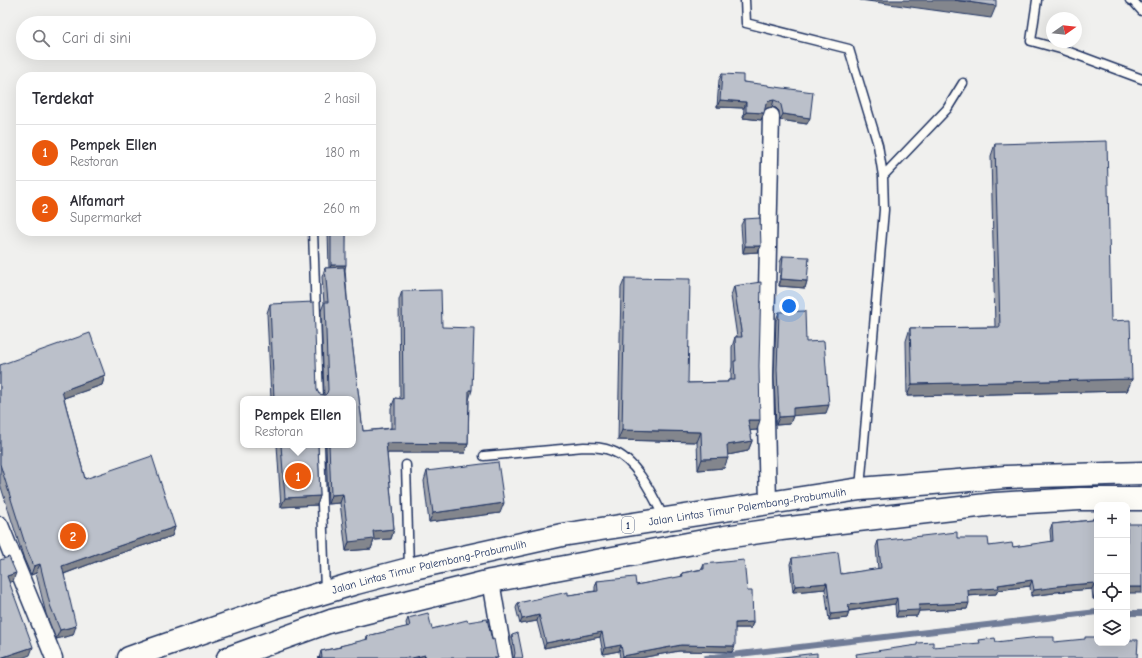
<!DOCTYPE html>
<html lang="id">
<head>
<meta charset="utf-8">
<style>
	:root { --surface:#fff; --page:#f7f7f7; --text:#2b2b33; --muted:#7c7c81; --line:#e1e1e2; --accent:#ea580c }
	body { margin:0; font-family:"Comic Neue",sans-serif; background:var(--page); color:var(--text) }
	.controls { position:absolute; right:12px; bottom:12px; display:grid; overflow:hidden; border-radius:8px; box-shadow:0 4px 16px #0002 }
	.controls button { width:36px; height:36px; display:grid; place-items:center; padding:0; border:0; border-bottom:1px solid var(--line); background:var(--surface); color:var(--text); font:20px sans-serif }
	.compass { position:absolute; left:1046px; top:12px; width:36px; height:36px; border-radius:50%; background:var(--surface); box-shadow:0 4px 16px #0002; rotate:76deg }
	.you { position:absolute; left:789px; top:306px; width:14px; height:14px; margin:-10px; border:3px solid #fff; border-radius:50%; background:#1a73e8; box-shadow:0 0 0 6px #1a73e833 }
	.badge { display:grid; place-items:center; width:26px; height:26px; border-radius:50%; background:var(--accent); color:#fff; font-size:13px; font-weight:700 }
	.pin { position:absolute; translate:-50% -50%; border:2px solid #fff; box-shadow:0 1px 4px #0006 }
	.popup { position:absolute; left:240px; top:396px; width:116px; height:52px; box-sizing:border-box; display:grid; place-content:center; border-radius:8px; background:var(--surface); filter:drop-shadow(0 1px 3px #0005); font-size:13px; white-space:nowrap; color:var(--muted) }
	.popup b { font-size:15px; color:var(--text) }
	.popup::after { content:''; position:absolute; left:50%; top:100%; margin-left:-8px; border:8px solid transparent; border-top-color:var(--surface) }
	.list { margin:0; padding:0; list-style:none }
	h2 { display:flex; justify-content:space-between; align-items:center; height:52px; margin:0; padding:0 16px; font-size:17px }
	h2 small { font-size:13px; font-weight:400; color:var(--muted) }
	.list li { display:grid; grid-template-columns:26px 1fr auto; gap:12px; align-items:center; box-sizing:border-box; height:56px; padding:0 16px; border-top:1px solid var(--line) }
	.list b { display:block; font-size:15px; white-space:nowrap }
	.list p { margin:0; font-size:13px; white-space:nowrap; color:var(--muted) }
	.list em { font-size:13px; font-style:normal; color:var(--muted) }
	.icon { flex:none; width:22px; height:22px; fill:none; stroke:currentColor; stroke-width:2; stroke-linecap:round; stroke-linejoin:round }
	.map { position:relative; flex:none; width:1142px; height:658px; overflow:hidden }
	.search { position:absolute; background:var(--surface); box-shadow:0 4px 16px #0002; left:16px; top:16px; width:360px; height:44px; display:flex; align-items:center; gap:10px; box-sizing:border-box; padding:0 14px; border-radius:22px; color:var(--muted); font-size:15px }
	.panel { position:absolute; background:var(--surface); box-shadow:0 4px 16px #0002; left:16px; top:72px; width:360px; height:164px; border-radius:16px }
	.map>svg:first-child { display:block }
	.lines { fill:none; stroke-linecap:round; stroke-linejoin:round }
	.stream { stroke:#6f7b97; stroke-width:6 }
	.lane-casing { stroke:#1b2f5e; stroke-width:11 }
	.street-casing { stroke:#1b2f5e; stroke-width:19 }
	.highway-casing { stroke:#1b2f5e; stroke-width:25 }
	.lane { stroke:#fdfcf7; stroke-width:8 }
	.street { stroke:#fdfcf7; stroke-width:16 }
	.highway { stroke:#fdfcf7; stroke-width:22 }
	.wall { fill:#a1a5ae; stroke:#1b2f5e }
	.shaded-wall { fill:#83868d; stroke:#1b2f5e }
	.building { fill:#bbc0ca; stroke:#1b2f5e }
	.labels { text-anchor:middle; stroke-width:3; stroke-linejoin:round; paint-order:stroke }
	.shield { fill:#fdfcf7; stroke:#5f6c8c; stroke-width:1 }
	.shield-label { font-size:10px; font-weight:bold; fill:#1b2f5e }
	.street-label { font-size:11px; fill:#1b2f5e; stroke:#fdfcf7 }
</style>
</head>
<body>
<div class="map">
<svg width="1142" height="658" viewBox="0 0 1142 658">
	<rect width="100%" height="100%" fill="#f0f0ee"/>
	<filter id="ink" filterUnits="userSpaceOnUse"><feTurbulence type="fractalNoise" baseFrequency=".025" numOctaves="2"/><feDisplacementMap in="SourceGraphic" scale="8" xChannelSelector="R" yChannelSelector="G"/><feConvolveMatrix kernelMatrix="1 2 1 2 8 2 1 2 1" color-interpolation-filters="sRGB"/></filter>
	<g filter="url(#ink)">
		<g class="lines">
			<path class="stream" d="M 1127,613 L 1142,613
				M 706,658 L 1097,612"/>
			<g class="lane-casing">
				<path id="lane" d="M 745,0 L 746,23 L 849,49 L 878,145 L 883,176 L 884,210 L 860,488
					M 1037,0 L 1031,41 L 1064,50 L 1142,79
					M 1130,0 L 1134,2 L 1142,11
					M 883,176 L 947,109 L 963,83
					M 313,231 L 319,399
					M 320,445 L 325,591
					M 484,456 L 584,447 C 594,447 603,447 612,451 C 637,460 653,496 664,518
					M 406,465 L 409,568"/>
			</g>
			<g class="street-casing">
				<path id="street" d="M 768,503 L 765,377 L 771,116
					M 0,525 L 54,658
					M 491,581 L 504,658"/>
			</g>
			<g class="highway-casing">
				<g id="highway">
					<path id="s1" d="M 129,658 L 151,650 L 273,608 L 356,583 L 409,569 L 562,535 L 860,489 L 1006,477 L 1142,473"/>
					<path d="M 228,658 L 331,621 L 491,581 L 725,537 L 781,529 L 995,504 L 1080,499 L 1142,499"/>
				</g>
			</g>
			<use href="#lane" class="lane"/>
			<use href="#street" class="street"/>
			<use href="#highway" class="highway"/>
		</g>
		<path class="wall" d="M 722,74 L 743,82 L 768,86 L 807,124 L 780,120 L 779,111 L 776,108 L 772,107 L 767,108 L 764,110 L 761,120 L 743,118 L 744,108 L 717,107 L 719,80 Z
			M 995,144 L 1111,321 L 1132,379 L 1127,391 L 907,396 L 906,341 L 910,328 L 995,327 L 991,156 Z
			M 744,219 L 761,246 L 758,252 L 743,253 L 741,225 Z
			M 328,231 L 346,231 L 345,269 L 348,310 L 363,431 L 391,428 L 391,408 L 395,398 L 400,399 L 399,300 L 402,291 L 442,327 L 469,400 L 468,444 L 465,453 L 387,453 L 394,529 L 391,539 L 374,540 L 371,549 L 346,551 L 340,503 L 328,504 L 326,445 L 353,445 L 353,399 L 271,399 L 267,313 L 270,304 L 319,394 L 324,395 L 321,311 L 324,303 L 322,277 L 325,268 L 329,268 Z
			M 783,256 L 807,281 L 805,288 L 779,286 L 780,262 Z
			M 625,278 L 688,383 L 728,382 L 728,380 L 731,380 L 731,372 L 732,367 L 732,347 L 735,337 L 737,337 L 731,296 L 734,286 L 757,430 L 750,430 L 752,441 L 748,451 L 728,455 L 724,468 L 698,470 L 697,442 L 618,440 L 621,288 Z
			M 779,312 L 806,342 L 826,413 L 793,415 L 790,424 L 776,425 L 774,377 L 776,320 Z
			M 0,365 L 105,375 L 102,385 L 64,398 L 85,479 L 175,527 L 172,536 L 106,558 L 64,574 L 73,635 L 56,639 L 46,614 L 36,573 L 31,575 L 24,559 L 0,484 Z
			M 277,445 L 318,445 L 320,496 L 317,505 L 281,507 Z
			M 427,471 L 500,513 L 429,522 L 424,481 Z
			M 1093,518 L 1097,519 L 1097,599 L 1093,599 L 1092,589 L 1055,592 L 1054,593 L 1031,596 L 1030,586 L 998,590 L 996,594 L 968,596 L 967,609 L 919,611 L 917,616 L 896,617 L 895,604 L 849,611 L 847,618 L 829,620 L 825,589 L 793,592 L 790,564 L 792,558 L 841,574 L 878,569 L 876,547 L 878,541 L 957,538 L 989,546 L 1013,547 L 1051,542 L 1050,530 L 1052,524 L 1093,520 Z
			M 704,564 L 747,591 L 753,622 L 751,628 L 735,628 L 732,652 L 679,651 L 640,658 L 620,658 L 619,651 L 603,654 L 600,637 L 544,648 L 537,621 L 520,624 L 516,608 L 518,603 L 595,591 L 595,587 L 597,581 L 636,585 L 681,577 L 682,573 L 702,569 Z
			M 408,618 L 432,629 L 468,622 L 492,640 L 498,658 L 317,658 L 319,658 L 321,651 L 340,647 L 340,646 L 366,640 L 367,636 L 407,627 L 406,623 Z
			M 512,635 L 523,658 L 513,658 L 510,639 Z"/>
		<path class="shaded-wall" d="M 860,0 L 954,0 L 996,6 L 991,18 Z
			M 720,100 L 746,102 L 744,108 L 717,107 Z
			M 774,100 L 772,107 L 767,108 L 763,111 L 766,104 L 769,101 Z
			M 746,112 L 764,113 L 761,120 L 743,118 Z
			M 783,114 L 810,118 L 807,124 L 780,120 Z
			M 745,246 L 761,246 L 758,252 L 743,253 Z
			M 331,265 L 346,265 L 344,272 L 329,272 Z
			M 781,279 L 807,281 L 805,288 L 779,286 Z
			M 105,375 L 102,385 L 58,400 L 62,391 Z
			M 1132,379 L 1127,391 L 907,396 L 912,384 Z
			M 469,390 L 472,390 L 469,400 L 465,399 Z
			M 829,405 L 826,413 L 790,416 L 793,408 Z
			M 793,416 L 790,424 L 776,425 L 779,417 Z
			M 748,420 L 760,420 L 757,430 L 745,431 Z
			M 622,430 L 701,432 L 697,442 L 618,440 Z
			M 752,441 L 748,451 L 723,456 L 727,445 Z
			M 386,443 L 468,444 L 465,453 L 383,453 Z
			M 728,458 L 724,468 L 698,470 L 702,459 Z
			M 343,494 L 340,503 L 328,504 L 331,495 Z
			M 320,496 L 317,505 L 281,507 L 285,498 Z
			M 504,503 L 500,513 L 429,522 L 433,513 Z
			M 175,527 L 172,536 L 106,558 L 58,576 L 62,566 L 110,549 Z
			M 394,529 L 391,539 L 374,540 L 371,549 L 346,551 L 349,542 L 373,531 Z
			M 40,564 L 36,573 L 31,575 L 34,566 Z
			M 16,573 L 13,581 L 4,584 L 7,576 Z
			M 1032,580 L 1030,586 L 998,590 L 996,594 L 966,596 L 968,590 L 998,585 Z
			M 827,583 L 825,589 L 793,592 L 795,586 Z
			M 1094,583 L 1092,589 L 1055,592 L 1054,593 L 1031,596 L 1034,590 L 1057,586 Z
			M 1127,587 L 1142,587 L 1142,593 L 1127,593 Z
			M 1095,593 L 1097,593 L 1097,599 L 1093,599 Z
			M 897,598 L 895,604 L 846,611 L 848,605 Z
			M 969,603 L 967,609 L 919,611 L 917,616 L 896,617 L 898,611 L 919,605 Z
			M 849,612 L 847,618 L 829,620 L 831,614 Z
			M 539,615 L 537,621 L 520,624 L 522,619 Z
			M 753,622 L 751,628 L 733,628 L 735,623 Z
			M 76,626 L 73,635 L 56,639 L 60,630 Z
			M 602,632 L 600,637 L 544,648 L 546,643 Z
			M 621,645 L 619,651 L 603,654 L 605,648 Z
			M 681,645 L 735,646 L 732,652 L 679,651 L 640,658 L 622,658 L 623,656 Z
			M 33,647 L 30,655 L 22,658 L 1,658 Z
			M 425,655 L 424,658 L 412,658 Z"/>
		<path class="building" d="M 954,0 L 996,0 L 996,6 Z
			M 722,74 L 743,75 L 743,82 L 768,85 L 768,86 L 813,92 L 810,118 L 783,114 L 781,105 L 779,102 L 774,100 L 769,101 L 766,104 L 764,113 L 746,112 L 746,102 L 720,100 Z
			M 1107,141 L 1111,321 L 1130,320 L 1132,379 L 912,384 L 910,328 L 1000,327 L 995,144 Z
			M 760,218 L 761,246 L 745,246 L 744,219 Z
			M 331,231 L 346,231 L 346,265 L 331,265 Z
			M 783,256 L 809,257 L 807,281 L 781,279 Z
			M 344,267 L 348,310 L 363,431 L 395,428 L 395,398 L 403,399 L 402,291 L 441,290 L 442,327 L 474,328 L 472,390 L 469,390 L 468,444 L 386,443 L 394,529 L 373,531 L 374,539 L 349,542 L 343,494 L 331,495 L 329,445 L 353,445 L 353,399 L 274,399 L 270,304 L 314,302 L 317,390 L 319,394 L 325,395 L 327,393 L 328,390 L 325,302 L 328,302 L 325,268 Z
			M 625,278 L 690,279 L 688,383 L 728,382 L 728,380 L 735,380 L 734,361 L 736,361 L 735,337 L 742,337 L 734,286 L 761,282 L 759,366 L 760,420 L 748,420 L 752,441 L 727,445 L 728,458 L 702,459 L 701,432 L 622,430 Z
			M 805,311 L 806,342 L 824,341 L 829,405 L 793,408 L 793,416 L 779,417 L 777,369 L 779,312 Z
			M 90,333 L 105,375 L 62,391 L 85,479 L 152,456 L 175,527 L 110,549 L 62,566 L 76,626 L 60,630 L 50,605 L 40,564 L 34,566 L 27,550 L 0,464 L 0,365 Z
			M 281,445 L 318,445 L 320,496 L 285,498 Z
			M 498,462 L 504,503 L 433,513 L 427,471 Z
			M 1093,518 L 1097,519 L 1097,593 L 1095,593 L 1094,583 L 1057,586 L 1057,587 L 1034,590 L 1032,580 L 998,585 L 999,588 L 968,590 L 969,603 L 919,605 L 919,610 L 898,611 L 897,598 L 848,605 L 849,612 L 831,614 L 827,583 L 795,586 L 792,558 L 838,552 L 841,574 L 881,568 L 878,541 L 957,532 L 957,538 L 988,538 L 989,546 L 1012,543 L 1013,547 L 1053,541 L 1052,524 L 1093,520 Z
			M 1127,524 L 1142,524 L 1142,587 L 1127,587 Z
			M 9,557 L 16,573 L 7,576 L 33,647 L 0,658 L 0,560 Z
			M 744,560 L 747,591 L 752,591 L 753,622 L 735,623 L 735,646 L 681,645 L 623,656 L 621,645 L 605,648 L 602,632 L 546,643 L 539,615 L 522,619 L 518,603 L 568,592 L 568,595 L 598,591 L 597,581 L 635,577 L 636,585 L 683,576 L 682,573 L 704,569 L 704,564 Z
			M 428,613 L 432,629 L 467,620 L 468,622 L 487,619 L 492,640 L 494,639 L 497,655 L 498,658 L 426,658 L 425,655 L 412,658 L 317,658 L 322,657 L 321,651 L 341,647 L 340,646 L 368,639 L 367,636 L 410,626 L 408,618 Z
			M 518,633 L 523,658 L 514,658 L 515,653 L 512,635 Z
			M 1039,637 L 1054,637 L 1054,642 L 1085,639 L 1085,637 L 1097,637 L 1097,643 L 1127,643 L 1127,640 L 1138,640 L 1137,658 L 857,658 L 856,654 L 917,645 L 917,643 L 933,642 L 933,647 L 980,643 L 979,640 L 995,638 L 996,642 Z
			M 817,653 L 817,658 L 774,658 Z"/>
	</g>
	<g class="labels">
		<rect class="shield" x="622" y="517" width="12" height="16" rx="3"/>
		<g class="shield-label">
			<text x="628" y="529">1</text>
		</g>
		<g class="street-label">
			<text dy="4" stroke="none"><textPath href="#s1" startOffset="638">Jalan Lintas Timur Palembang-Prabumulih</textPath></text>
			<text dy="4" stroke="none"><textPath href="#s1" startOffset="314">Jalan Lintas Timur Palembang-Prabumulih</textPath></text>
		</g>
	</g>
</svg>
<div class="controls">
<button>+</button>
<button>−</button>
<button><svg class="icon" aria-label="locate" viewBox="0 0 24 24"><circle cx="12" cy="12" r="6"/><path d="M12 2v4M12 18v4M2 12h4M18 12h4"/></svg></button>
<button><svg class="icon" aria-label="layers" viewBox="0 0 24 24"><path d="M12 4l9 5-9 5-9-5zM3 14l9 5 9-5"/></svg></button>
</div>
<svg class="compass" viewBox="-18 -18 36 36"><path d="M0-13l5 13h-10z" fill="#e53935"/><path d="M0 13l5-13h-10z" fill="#7c7c81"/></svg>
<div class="you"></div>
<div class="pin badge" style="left:298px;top:476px">1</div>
<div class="popup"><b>Pempek Ellen</b>Restoran</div>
<div class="pin badge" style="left:73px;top:536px">2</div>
<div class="search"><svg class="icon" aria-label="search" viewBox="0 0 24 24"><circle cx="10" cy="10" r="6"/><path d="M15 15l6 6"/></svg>Cari di sini</div>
<section class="panel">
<h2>Terdekat<small>2 hasil</small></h2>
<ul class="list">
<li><span class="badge">1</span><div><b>Pempek Ellen</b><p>Restoran</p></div><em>180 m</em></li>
<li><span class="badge">2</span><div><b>Alfamart</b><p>Supermarket</p></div><em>260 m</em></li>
</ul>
</section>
</div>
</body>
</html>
